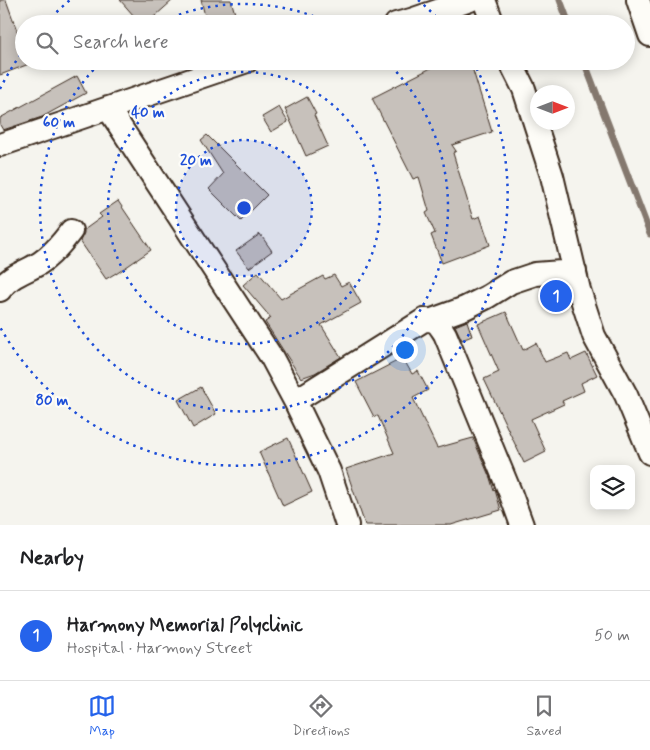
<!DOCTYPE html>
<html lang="en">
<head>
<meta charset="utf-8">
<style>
	:root { --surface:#fff; --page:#f6f6f6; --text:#202124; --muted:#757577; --line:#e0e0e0; --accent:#2563eb }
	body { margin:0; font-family:Mynerve,sans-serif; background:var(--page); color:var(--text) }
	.controls { position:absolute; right:15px; bottom:15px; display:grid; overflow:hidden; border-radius:10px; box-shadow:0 2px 12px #0003 }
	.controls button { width:45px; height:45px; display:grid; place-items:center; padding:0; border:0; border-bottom:1px solid var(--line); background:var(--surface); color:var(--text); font:25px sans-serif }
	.compass { position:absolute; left:530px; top:85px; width:45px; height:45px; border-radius:50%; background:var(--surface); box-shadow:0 2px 12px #0003; rotate:90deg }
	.you { position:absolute; left:404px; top:349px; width:18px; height:18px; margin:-12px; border:4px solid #fff; border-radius:50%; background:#1a73e8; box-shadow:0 0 0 8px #1a73e833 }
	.badge { display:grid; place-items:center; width:32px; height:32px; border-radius:50%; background:var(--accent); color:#fff; font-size:16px; font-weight:700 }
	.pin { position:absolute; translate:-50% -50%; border:2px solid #fff; box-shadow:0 1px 5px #0006 }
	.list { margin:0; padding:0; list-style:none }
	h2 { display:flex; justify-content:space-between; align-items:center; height:65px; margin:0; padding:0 20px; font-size:21px }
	h2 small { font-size:16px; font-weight:400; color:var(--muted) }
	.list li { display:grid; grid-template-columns:32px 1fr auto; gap:15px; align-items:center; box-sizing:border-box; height:90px; padding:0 20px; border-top:1px solid var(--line) }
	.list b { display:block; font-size:19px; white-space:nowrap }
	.list p { margin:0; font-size:16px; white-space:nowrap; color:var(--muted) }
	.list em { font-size:16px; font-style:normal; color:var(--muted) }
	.icon { flex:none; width:28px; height:28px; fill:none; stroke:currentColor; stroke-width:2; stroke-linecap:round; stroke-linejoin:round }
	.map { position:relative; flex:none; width:650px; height:525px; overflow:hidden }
	.search { position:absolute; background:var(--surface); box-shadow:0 2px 12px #0003; left:15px; right:15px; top:15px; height:55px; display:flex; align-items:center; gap:12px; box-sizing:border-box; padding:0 18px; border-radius:28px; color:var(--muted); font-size:19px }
	.sheet { height:155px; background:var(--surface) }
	nav { display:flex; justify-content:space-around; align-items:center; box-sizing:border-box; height:70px; border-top:1px solid var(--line); background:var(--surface); font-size:14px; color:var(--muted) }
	nav a { display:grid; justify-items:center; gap:2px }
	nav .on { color:var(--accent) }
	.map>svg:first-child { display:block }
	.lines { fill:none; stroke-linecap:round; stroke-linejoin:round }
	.stream { stroke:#84786e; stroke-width:7 }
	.building { fill:#c7c1bb; stroke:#3b2a1e }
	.minor-casing { stroke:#3b2a1e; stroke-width:26 }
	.minor { stroke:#fdfcf7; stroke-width:22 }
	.ring { fill:none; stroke:#1d4ed8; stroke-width:2.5; stroke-dasharray:2.5 5 }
	.centre { fill:#1d4ed8; stroke:#fdfcf7; stroke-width:2.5 }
	.ring-label { font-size:15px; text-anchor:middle; font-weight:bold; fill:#1d4ed8; stroke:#fdfcf7; stroke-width:4.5; stroke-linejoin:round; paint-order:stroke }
</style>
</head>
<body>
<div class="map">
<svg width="650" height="525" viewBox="0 0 650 525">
	<rect width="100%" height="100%" fill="#f5f4ee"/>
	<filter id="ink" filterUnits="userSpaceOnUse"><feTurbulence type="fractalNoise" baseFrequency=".02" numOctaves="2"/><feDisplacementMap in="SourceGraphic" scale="10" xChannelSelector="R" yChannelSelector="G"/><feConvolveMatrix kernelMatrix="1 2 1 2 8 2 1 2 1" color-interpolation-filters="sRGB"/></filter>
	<g filter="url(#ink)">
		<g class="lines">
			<path class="stream" d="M 560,0 L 569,24
				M 584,61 L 650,234"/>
		</g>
		<path class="building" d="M 0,0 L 6,0 L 24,50 L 24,61 L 28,61 L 29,64 L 0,75 Z
			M 120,0 L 173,0 L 146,24 L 141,24 Z
			M 201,0 L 231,0 L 238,24 L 207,24 Z
			M 431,61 L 470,61 L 492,132 L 452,145 L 456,151 L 453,153 L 473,219 L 480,216 L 490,245 L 442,263 L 431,235 L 435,233 L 426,213 L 429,211 L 419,177 L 413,179 L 372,98 L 433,67 Z
			M 77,76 L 86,93 L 42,117 L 3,130 L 0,125 L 0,118 Z
			M 307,97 L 316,114 L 314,115 L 328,146 L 306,156 L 285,109 Z
			M 279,107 L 288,122 L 271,132 L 262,117 Z
			M 207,135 L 267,195 L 241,221 L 209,189 L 223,174 L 201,140 Z
			M 118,201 L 151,250 L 116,274 L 116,273 L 106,279 L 80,241 L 84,233 L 84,230 L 102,217 L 99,214 Z
			M 260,234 L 272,251 L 249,268 L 236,251 Z
			M 258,272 L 281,299 L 323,276 L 325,279 L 334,275 L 341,286 L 349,282 L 361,303 L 321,325 L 341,357 L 315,373 L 301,378 L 265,322 L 271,318 L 243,285 Z
			M 506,312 L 523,350 L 536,343 L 545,362 L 568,353 L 571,360 L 586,353 L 597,375 L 581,383 L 584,391 L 562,401 L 564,404 L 531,419 L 546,452 L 524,463 L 484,379 L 499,372 L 478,324 Z
			M 467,321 L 472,336 L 462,340 L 455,326 Z
			M 403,358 L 412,374 L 418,371 L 428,390 L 413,398 L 437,448 L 473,438 L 490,478 L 494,491 L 495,490 L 501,510 L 451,525 L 365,525 L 346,469 L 394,453 L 378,416 L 374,417 L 356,382 Z
			M 201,387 L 216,414 L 193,428 L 178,400 Z
			M 288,438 L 312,492 L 283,506 L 259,452 Z"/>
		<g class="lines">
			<g class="minor-casing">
				<path id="minor" d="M 484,0 L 493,24
					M 638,0 L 650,35
					M 396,24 L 411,20 L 470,0
					M 510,61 L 524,89 L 552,176 L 579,290 L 594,336 L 626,395 L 650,453
					M 108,108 L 272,358 L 295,401 L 329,471 L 347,525
					M 0,145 L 247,61
					M 0,290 C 10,275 26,272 40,263 C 52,255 62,243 71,231
					M 432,320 L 465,308 L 487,297 L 511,282 L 535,274 L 575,271
					M 295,401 L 424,320 C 437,319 439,325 445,334 L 510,492 L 522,525"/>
			</g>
			<use href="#minor" class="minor"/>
		</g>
	</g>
	<circle cx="244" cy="208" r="68" fill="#1d4ed8" fill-opacity=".12"/>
	<g class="ring">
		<circle cx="244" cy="208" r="68"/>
		<circle cx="244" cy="208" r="136"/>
		<path d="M158 23A204 204 0 0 1 330 23M386 61A204 204 0 1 1 102 61"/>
		<path d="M0 89A271 271 0 0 1 23 51M46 23A271 271 0 0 1 70 0M418 0A271 271 0 0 1 442 23M473 62A271 271 0 1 1 0 327"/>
	</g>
	<circle cx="244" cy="208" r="8" class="centre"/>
	<g class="ring-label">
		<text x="148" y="117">40 m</text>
		<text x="59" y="127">60 m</text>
		<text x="196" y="165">20 m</text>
		<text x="52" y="405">80 m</text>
	</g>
</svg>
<div class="controls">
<button><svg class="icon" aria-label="layers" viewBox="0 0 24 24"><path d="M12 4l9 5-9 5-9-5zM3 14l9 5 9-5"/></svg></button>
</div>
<svg class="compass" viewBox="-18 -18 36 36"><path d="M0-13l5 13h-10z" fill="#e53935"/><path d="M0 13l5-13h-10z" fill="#757577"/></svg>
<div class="you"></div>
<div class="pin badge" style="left:556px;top:296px">1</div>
<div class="search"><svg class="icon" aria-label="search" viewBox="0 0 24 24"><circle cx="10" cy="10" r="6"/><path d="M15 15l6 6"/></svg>Search here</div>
</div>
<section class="sheet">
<h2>Nearby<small></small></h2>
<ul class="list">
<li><span class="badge">1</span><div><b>Harmony Memorial Polyclinic</b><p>Hospital · Harmony Street</p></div><em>50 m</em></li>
</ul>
</section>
<nav>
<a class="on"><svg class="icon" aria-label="map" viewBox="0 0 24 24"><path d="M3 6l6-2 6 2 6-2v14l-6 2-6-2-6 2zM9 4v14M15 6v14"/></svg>Map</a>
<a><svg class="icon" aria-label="directions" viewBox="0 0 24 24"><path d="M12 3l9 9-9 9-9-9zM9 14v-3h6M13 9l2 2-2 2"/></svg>Directions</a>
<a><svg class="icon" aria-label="saved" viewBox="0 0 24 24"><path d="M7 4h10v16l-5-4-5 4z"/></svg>Saved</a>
</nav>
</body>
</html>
